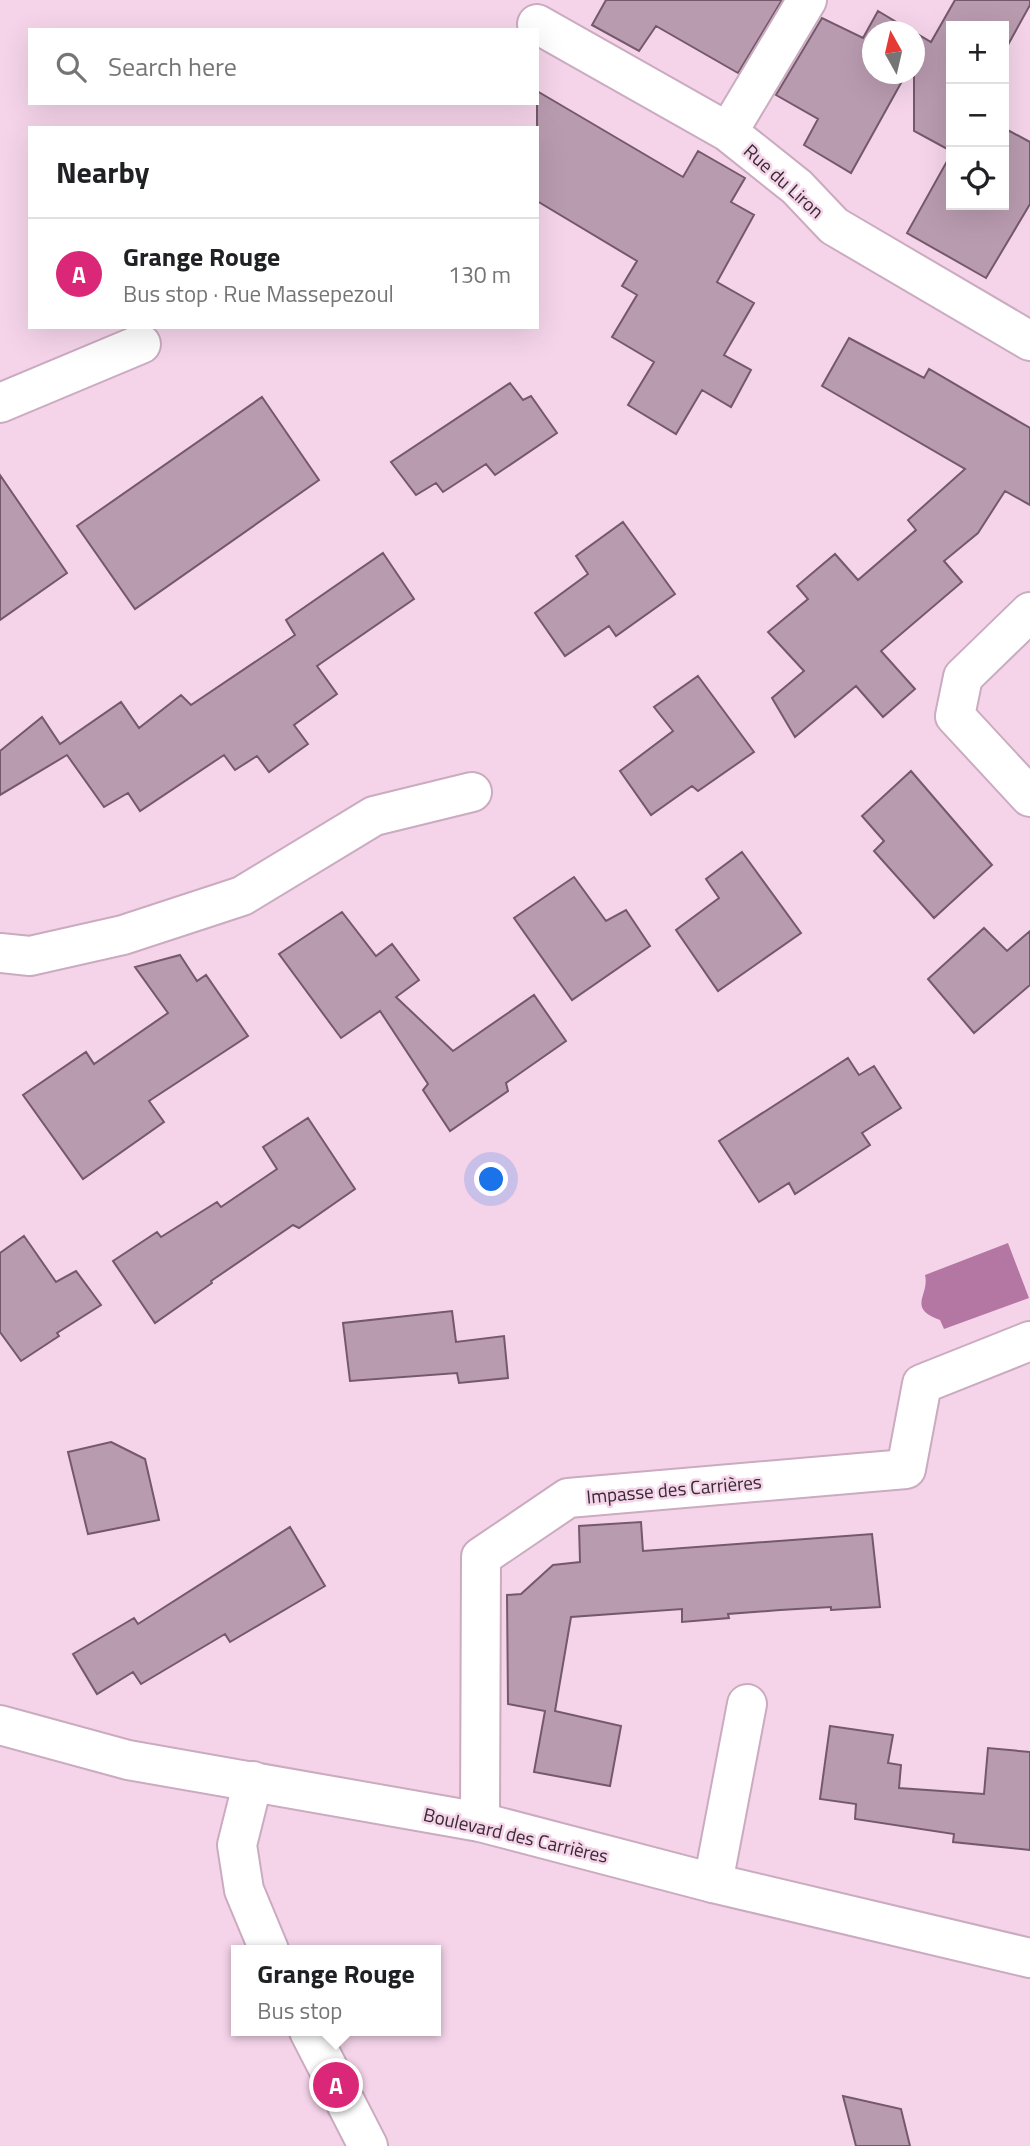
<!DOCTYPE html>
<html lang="en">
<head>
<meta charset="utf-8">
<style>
	:root { --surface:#fff; --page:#f6f6f6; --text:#202124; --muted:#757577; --line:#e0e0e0; --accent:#db2777 }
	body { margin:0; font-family:"Titillium Web",sans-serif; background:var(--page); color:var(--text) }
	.controls { position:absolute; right:21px; top:21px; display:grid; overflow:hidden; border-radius:0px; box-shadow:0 7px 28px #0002 }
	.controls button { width:63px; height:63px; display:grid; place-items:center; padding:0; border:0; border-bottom:2px solid var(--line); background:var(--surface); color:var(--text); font:35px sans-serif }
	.compass { position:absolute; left:862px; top:21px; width:63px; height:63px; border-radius:50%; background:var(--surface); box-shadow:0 7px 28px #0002; rotate:352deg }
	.you { position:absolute; left:492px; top:1180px; width:24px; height:24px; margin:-18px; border:5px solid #fff; border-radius:50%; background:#1a73e8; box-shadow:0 0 0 10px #1a73e833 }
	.badge { display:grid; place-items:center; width:46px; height:46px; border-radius:50%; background:var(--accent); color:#fff; font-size:23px; font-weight:700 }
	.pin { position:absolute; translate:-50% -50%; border:4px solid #fff; box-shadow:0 2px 7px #0006 }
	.popup { position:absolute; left:231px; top:1945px; width:210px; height:91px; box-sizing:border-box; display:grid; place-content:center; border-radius:0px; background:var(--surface); filter:drop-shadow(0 2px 5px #0005); font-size:23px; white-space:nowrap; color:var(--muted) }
	.popup b { font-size:26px; color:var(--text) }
	.popup::after { content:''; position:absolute; left:50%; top:100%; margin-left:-14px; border:14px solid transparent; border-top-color:var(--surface) }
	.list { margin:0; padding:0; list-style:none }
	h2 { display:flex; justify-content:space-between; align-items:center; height:91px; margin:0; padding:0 28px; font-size:30px }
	h2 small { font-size:23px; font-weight:400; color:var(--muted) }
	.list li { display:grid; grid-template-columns:46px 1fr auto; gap:21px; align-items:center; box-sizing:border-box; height:112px; padding:0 28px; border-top:2px solid var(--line) }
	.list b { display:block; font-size:26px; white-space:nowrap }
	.list p { margin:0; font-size:23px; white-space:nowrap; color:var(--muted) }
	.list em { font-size:23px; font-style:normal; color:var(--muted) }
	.icon { flex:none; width:38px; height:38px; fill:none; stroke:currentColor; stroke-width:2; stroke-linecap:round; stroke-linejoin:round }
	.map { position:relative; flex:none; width:1030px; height:2146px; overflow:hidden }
	.search { position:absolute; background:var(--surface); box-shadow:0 7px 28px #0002; left:28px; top:28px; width:511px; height:77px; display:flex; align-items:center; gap:18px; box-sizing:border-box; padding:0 24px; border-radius:0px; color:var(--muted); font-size:26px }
	.panel { position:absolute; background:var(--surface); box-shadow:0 7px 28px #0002; left:28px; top:126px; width:511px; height:203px; border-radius:0px }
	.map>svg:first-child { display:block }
	.water { fill:#b476a2 }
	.building { fill:#b99bb0; stroke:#74586b; stroke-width:2 }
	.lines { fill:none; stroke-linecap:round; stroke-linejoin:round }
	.minor-casing { stroke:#caabc0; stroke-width:42 }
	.tertiary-casing { stroke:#caabc0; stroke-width:42 }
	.minor { stroke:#fff; stroke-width:38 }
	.tertiary { stroke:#fff; stroke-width:38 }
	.labels { text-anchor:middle; stroke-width:5; stroke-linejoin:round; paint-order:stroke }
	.street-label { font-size:19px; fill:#382b34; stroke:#f5d4ea }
</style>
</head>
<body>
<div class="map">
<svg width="1030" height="2146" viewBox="0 0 1030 2146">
	<rect width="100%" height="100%" fill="#f5d4ea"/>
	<path class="water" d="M 1008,1243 L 1029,1298 L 944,1329 L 940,1320 C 906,1308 930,1295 925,1275 Z"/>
	<path class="building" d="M 606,0 L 782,0 L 738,73 L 656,26 L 639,51 L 592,25 Z
		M 955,0 L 1030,0 L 1030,5 L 1004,52 L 1004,26 L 951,26 L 951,151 L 914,131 L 914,32 L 931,42 Z
		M 878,11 L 913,32 L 872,32 L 872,74 L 906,74 L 851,173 L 804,145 L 818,119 L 776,95 L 822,18 L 863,38 Z
		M 537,91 L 683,177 L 698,151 L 745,178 L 731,202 L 754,215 L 717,282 L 754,303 L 724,355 L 751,370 L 731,407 L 702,390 L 676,434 L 628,405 L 654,362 L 612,337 L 637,295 L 622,286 L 637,261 L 537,201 Z
		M 1004,128 L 1030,142 L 1030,204 L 986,278 L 907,233 L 951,154 L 951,205 L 1004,205 Z
		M 849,338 L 924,378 L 929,369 L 1030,428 L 1030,505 L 1005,491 L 978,533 L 944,561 L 962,582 L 881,651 L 915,689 L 883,717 L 856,686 L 795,737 L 772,698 L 804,671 L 768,632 L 808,599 L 797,586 L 835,554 L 858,580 L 916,530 L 908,520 L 965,469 L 822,386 Z
		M 510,383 L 523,400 L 531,396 L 557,433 L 495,475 L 486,464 L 443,492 L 436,483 L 416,495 L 391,462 Z
		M 262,397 L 319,480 L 135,609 L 77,526 Z
		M 0,475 L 67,573 L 0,620 Z
		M 623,522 L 675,594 L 616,636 L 609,626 L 565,656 L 535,613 L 588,574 L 576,556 Z
		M 383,553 L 414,599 L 317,666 L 337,694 L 294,725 L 308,744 L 269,772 L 257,756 L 235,770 L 224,755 L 140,811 L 128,793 L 104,807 L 67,755 L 0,795 L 0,751 L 42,717 L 60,744 L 121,702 L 139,728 L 181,695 L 191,705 L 295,635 L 286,620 Z
		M 698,676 L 754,752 L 698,791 L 692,786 L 651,815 L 620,771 L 673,731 L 654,707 Z
		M 911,771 L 992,865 L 934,918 L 874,851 L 884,841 L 862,816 Z
		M 742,852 L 801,933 L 718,991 L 676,930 L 719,898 L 706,879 Z
		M 574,877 L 606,921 L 626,910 L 650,946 L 572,1000 L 514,918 Z
		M 342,912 L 376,956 L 392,944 L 419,980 L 396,997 L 453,1051 L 534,995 L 566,1041 L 506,1083 L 508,1091 L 450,1131 L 423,1090 L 428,1084 L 380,1011 L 341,1038 L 279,954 Z
		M 984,928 L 1007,951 L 1030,931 L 1030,985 L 974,1033 L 928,979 Z
		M 180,955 L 197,981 L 206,975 L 248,1036 L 149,1101 L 164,1122 L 83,1179 L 23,1095 L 86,1052 L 94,1064 L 168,1013 L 135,967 Z
		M 848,1058 L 859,1075 L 874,1066 L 901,1108 L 862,1133 L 870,1145 L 795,1194 L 789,1183 L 759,1202 L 719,1141 Z
		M 308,1118 L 355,1189 L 299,1228 L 293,1225 L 211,1281 L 212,1283 L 155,1323 L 113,1261 L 157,1232 L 161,1237 L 217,1202 L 221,1207 L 277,1169 L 263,1147 Z
		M 24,1236 L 56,1282 L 76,1271 L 101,1305 L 57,1333 L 59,1336 L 21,1361 L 0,1332 L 0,1253 Z
		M 452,1311 L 456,1342 L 504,1336 L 508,1378 L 459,1383 L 457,1373 L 350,1381 L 343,1323 Z
		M 111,1442 L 145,1459 L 159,1520 L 88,1534 L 68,1452 Z
		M 641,1522 L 643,1551 L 872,1534 L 880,1607 L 831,1610 L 831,1607 L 780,1610 L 728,1614 L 729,1618 L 682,1622 L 682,1609 L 571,1617 L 555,1711 L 621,1726 L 610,1786 L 534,1772 L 545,1711 L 508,1704 L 507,1595 L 521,1594 L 553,1565 L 580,1562 L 579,1526 Z
		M 290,1527 L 325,1586 L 230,1642 L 225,1634 L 141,1684 L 133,1672 L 97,1694 L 73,1654 L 134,1618 L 138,1624 Z
		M 830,1726 L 893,1735 L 888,1763 L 901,1765 L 899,1788 L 984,1794 L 988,1748 L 1030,1752 L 1030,1850 L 953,1842 L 954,1834 L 855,1819 L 856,1804 L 820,1799 Z
		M 843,2096 L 901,2109 L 910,2146 L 856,2146 Z"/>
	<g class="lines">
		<g class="minor-casing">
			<path id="minor" d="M 537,24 L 728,132 L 797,187 L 834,226 L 1030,341
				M 728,132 L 807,0
				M 0,403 L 141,344
				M 1030,612 L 963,677 L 955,716 L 1030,797
				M 0,953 L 30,956 L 123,935 L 242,896 L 374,816 L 472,792
				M 253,1781 L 237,1845 L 244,1890 L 269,1950
				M 480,1822 L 481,1557 L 568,1498 L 906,1469 L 922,1384 L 1030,1341
				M 713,1883 L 747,1704
				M 309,2031 L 368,2146"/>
		</g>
		<g class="tertiary-casing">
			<path id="tertiary" d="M 0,1725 L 128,1760 L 480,1822 L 713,1883 L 1030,1958"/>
		</g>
		<use href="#minor" class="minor"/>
		<use href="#tertiary" class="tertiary"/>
	</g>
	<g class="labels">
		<g class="street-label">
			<text transform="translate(784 181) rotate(42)" y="7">Rue du Liron</text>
			<text transform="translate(674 1489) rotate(-5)" y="7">Impasse des Carrières</text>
			<text transform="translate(516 1835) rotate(13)" y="7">Boulevard des Carrières</text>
		</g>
	</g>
</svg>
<div class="controls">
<button>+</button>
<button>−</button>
<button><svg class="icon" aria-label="locate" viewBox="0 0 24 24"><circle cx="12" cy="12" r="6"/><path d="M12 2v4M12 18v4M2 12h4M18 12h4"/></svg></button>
</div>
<svg class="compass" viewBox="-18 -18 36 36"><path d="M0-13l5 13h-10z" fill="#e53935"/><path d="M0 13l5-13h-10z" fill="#757577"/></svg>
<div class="you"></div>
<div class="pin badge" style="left:336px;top:2085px">A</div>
<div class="popup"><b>Grange Rouge</b>Bus stop</div>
<div class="search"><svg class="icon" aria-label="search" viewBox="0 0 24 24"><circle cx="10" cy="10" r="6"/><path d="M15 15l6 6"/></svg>Search here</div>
<section class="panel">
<h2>Nearby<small></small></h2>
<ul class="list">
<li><span class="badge">A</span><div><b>Grange Rouge</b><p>Bus stop · Rue Massepezoul</p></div><em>130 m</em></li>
</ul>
</section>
</div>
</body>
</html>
